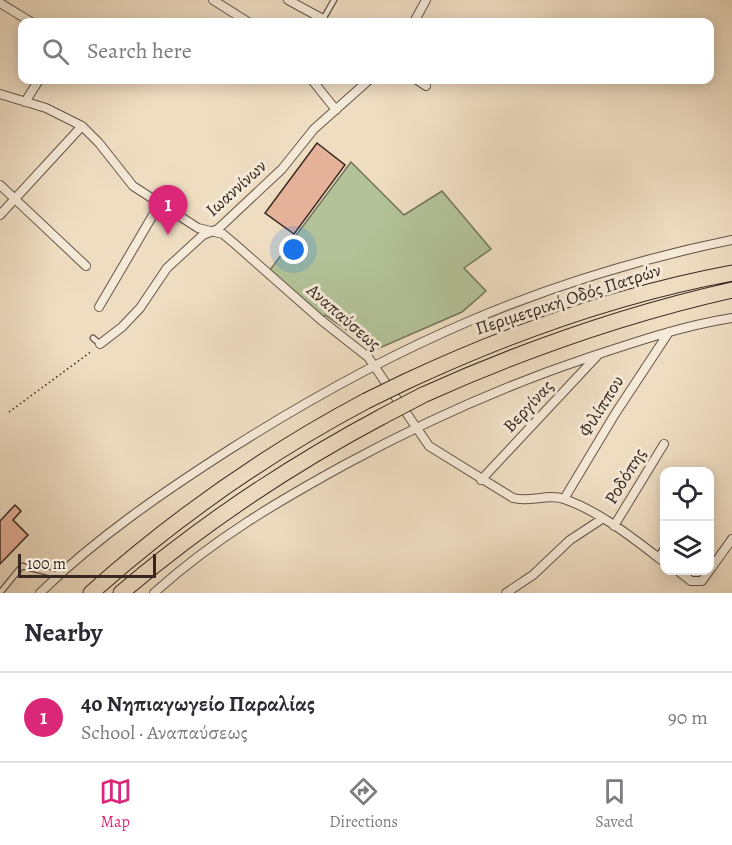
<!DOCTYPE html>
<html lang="en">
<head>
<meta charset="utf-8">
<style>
	:root { --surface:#fff; --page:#f2f2f3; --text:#2b2b33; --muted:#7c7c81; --line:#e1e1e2; --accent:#db2777 }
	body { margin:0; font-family:Alegreya,serif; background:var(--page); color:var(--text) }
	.controls { position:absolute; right:18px; bottom:18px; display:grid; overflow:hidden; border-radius:12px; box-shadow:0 3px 15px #0003 }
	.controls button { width:54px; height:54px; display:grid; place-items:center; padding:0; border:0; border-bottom:2px solid var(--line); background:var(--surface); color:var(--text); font:30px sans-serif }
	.scale { position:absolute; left:18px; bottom:15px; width:138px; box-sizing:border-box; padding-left:6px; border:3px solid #362820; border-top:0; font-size:16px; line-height:21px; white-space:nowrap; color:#362820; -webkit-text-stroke:4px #f5e9d7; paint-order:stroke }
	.you { position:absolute; left:294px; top:250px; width:21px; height:21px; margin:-15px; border:4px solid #fff; border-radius:50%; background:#1a73e8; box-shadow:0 0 0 9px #1a73e833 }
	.badge { display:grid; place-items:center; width:39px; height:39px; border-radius:50%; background:var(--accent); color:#fff; font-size:20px; font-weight:700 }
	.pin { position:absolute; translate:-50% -50px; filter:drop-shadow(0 2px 3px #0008) }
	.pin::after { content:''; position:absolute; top:32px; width:21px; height:18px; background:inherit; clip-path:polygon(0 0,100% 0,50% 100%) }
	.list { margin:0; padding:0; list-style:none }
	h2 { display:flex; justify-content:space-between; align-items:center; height:78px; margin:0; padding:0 24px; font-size:26px }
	h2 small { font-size:20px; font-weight:400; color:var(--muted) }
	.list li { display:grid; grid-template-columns:39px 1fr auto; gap:18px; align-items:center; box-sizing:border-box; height:90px; padding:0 24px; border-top:2px solid var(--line) }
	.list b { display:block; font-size:22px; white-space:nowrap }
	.list p { margin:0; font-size:20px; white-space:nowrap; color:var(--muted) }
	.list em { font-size:20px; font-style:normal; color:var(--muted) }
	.icon { flex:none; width:33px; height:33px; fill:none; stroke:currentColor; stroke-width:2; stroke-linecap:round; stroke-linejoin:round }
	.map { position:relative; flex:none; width:732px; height:593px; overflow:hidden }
	.search { position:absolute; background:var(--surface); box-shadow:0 3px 15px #0003; left:18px; right:18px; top:18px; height:66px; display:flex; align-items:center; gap:15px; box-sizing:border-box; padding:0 21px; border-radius:12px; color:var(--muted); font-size:22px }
	.sheet { height:168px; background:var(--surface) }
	nav { display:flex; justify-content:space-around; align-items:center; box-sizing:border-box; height:84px; border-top:2px solid var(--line); background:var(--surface); font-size:16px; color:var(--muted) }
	nav a { display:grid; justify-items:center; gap:3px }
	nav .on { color:var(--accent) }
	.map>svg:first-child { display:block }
	.green { fill:#b3c298; stroke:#74755c; stroke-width:1.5 }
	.building { fill:#e6b199; stroke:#362820; stroke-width:1.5 }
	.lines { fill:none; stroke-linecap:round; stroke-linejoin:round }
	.lane-casing { stroke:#645548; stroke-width:7 }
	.street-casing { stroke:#645548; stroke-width:10 }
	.highway-casing { stroke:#362820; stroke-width:17 }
	.path { stroke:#362820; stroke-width:1.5; stroke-dasharray:1.5 3; stroke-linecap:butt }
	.lane { stroke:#f5e9d7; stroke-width:4.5 }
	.street { stroke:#f5e9d7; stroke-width:8 }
	.highway { stroke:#efddc2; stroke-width:15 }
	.highway-bridge-casing { stroke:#362820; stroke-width:17; stroke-linecap:butt }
	.highway-bridge { stroke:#efddc2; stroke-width:15 }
	.labels { text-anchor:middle; stroke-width:6; stroke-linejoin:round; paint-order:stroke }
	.street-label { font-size:18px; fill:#362820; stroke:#f5e9d7 }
</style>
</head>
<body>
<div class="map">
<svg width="732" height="593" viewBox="0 0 732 593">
	<rect width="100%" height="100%" fill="#efddc2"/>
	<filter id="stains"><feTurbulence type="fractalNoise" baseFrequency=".00333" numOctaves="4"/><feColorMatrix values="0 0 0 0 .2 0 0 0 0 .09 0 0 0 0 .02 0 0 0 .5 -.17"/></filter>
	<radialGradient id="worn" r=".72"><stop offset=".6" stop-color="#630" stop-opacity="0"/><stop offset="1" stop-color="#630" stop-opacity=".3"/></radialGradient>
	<path class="green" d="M 351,162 L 404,215 L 442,191 L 491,249 L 464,268 L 486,291 L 462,312 L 375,350 L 325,315 L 323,317 L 270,270 Z"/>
	<path class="building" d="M 317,143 L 345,165 L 294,234 L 265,213 Z
		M 15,505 L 21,511 L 13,520 L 28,535 L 0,564 L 0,521 Z"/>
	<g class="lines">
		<g class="lane-casing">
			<path id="lane" d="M 322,21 L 334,0
				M 93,338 L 100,344
				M 0,593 L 22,566 L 59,575"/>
		</g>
		<g class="street-casing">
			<path id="street" d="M 213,0 L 248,22
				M 288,0 L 323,19
				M 0,3 L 31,22
				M 414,22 L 426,0
				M 312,80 L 336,110
				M 417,80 L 426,86
				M 0,94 L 46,108 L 82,126 L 99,143 L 133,186 L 198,228 L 223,234 L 236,245 L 321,320 L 368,357 L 429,446 L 513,498 C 530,503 548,493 564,499 C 601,512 634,539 664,562
				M 25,102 L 39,80
				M 0,185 L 86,266
				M 0,215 L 82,126
				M 99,307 L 160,203
				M 100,344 L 122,327 L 140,308 L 167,268 L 203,235 L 218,229 L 282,169 L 314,129 L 369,80
				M 481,480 L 597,356
				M 564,499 L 615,414 L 669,332
				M 614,526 L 664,444
				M 659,558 L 664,550
				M 677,570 L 691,581 L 702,581 L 732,539
				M 40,593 C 97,537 165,491 232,448 C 393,346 544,278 732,240
				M 154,593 C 214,539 275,503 346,464 C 424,422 503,386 587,358 C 635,342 682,326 732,318
				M 506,593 L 533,575 L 570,540 L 602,519"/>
		</g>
		<g class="highway-casing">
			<path id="highway" d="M 407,381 C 510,333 619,294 732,273
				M 423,395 C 523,350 625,314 732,290
				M 91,593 C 174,519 268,453 366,401
				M 121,593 C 202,524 289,466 383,416"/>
		</g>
		<path class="path" d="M 9,412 L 92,351"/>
		<use href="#lane" class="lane"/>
		<use href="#street" class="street"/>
		<use href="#highway" class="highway"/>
		<g class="highway-bridge-casing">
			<path id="highway-bridge" d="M 366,401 L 407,381
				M 383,416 L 423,395"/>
		</g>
		<use href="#highway-bridge" class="highway-bridge"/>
	</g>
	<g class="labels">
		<g class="street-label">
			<text transform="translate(236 188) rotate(-42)" y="6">Ιωαννίνων</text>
			<text transform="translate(568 299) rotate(-18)" y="6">Περιμετρική Οδός Πατρών</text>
			<text transform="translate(344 317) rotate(41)" y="6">Αναπαύσεως</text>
			<text transform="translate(528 406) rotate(-47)" y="6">Βεργίνας</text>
			<text transform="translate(601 406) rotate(-58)" y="6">Φιλίππου</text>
			<text transform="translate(625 476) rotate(-59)" y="6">Ροδόπης</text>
		</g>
	</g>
	<rect width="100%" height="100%" filter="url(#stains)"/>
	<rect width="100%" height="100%" fill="url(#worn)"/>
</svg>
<div class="controls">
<button><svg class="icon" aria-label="locate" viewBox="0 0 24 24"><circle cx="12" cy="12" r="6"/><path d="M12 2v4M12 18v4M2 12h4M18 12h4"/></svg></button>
<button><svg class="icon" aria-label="layers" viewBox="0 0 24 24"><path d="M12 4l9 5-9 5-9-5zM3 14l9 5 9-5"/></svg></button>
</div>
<div class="scale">100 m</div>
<div class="you"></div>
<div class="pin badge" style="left:168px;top:235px">1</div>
<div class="search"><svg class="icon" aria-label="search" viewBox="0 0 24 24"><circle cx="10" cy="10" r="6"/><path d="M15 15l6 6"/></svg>Search here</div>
</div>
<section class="sheet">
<h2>Nearby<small></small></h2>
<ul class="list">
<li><span class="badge">1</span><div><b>4o Νηπιαγωγείο Παραλίας</b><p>School · Αναπαύσεως</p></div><em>90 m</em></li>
</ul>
</section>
<nav>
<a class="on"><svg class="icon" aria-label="map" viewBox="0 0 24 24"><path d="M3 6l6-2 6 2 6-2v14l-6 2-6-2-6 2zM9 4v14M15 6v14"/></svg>Map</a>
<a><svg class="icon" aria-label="directions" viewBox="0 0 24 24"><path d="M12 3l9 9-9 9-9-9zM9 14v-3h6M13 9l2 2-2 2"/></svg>Directions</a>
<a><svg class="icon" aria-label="saved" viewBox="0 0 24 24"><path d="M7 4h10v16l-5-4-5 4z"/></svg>Saved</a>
</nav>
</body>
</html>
